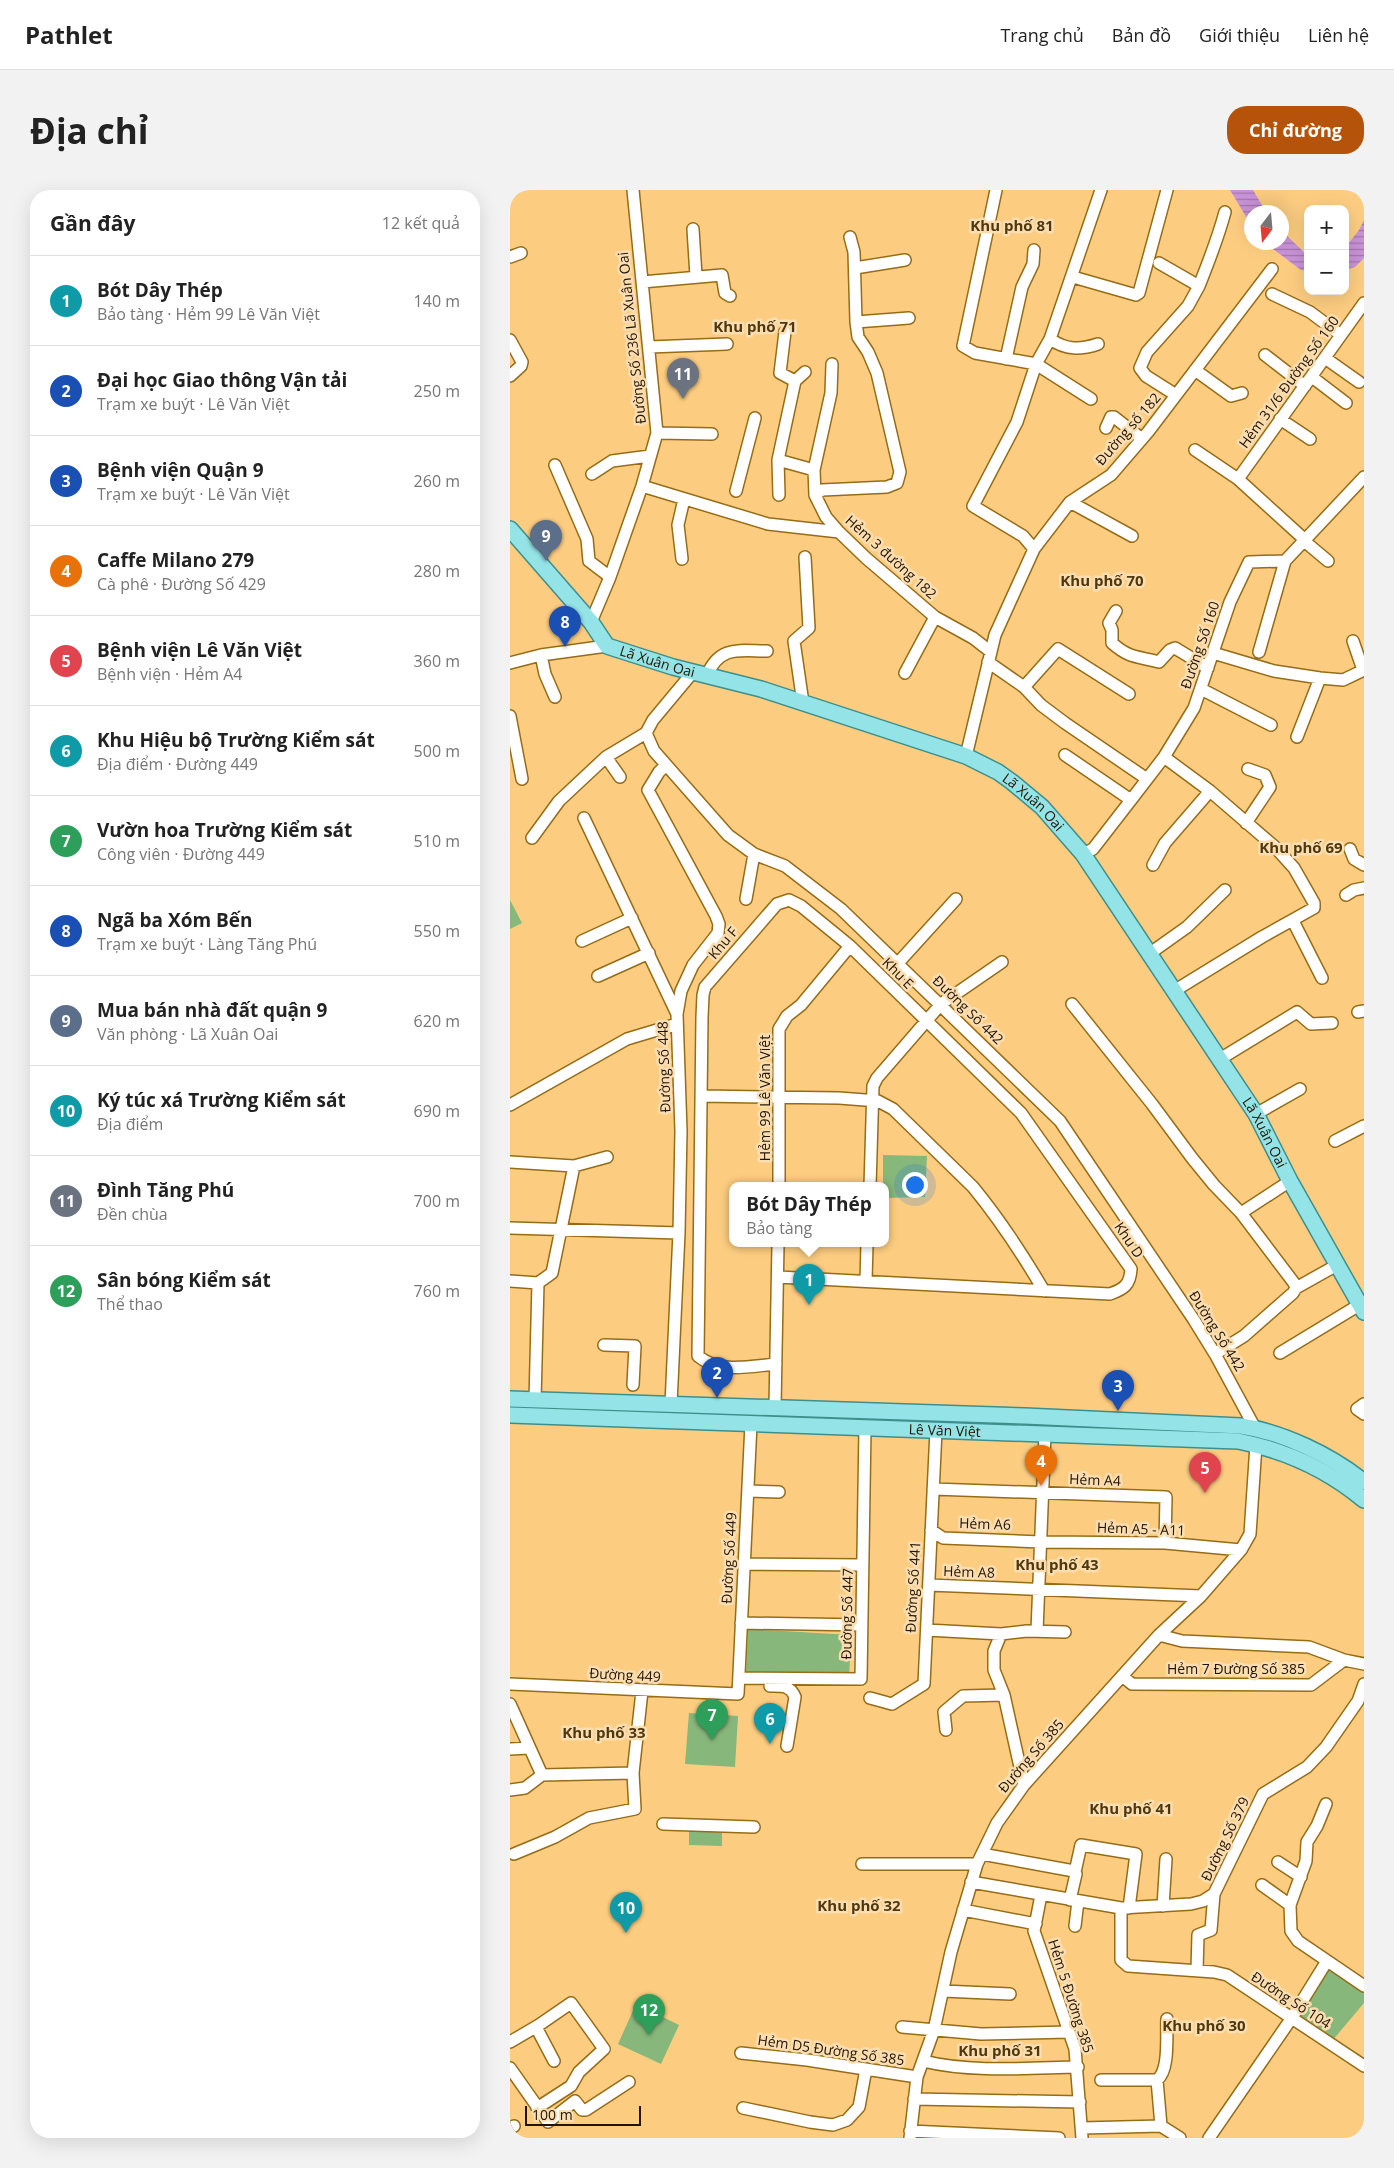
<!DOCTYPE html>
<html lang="vi">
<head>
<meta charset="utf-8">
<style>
	:root { --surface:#fff; --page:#f2f2f2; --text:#222; --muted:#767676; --line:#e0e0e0; --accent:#b45309 }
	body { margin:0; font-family:"Open Sans",sans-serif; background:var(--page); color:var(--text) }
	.controls { position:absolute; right:15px; top:15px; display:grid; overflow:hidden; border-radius:10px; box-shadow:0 5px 20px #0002 }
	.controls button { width:45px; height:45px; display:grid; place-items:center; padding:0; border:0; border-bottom:1px solid var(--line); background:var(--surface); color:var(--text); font:25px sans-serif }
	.compass { position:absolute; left:734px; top:15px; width:45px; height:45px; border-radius:50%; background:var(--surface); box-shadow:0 5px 20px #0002; rotate:196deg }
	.scale { position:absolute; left:15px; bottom:12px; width:116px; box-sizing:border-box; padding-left:5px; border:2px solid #221400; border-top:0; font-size:14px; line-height:18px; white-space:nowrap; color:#221400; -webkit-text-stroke:4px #fadeb2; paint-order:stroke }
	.you { position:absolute; left:404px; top:994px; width:18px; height:18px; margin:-12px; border:4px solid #fff; border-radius:50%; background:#1a73e8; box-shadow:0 0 0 8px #1a73e833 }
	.badge { display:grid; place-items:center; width:32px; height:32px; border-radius:50%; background:var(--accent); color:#fff; font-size:16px; font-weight:700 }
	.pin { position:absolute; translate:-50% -41px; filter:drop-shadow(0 1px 2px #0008) }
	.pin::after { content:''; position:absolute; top:26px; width:18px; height:15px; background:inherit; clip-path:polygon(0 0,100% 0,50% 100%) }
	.popup { position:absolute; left:219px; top:992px; width:160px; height:65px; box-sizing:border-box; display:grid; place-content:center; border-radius:10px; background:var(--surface); filter:drop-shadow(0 1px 4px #0005); font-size:16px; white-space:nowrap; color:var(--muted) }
	.popup b { font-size:19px; color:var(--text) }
	.popup::after { content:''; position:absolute; left:50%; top:100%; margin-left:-10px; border:10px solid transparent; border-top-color:var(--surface) }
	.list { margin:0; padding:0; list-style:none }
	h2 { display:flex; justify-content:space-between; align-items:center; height:65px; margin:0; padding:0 20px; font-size:21px }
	h2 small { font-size:16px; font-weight:400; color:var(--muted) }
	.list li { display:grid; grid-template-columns:32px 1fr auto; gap:15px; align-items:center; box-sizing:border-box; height:90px; padding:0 20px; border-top:1px solid var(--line) }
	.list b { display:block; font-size:19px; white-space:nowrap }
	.list p { margin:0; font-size:16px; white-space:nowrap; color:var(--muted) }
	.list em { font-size:16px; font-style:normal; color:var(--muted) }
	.map { position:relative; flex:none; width:854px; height:1948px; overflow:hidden; border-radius:20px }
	header { display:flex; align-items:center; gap:30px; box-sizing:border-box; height:70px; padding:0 25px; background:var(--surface); border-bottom:1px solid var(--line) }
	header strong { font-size:24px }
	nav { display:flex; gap:28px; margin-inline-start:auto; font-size:18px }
	.intro { display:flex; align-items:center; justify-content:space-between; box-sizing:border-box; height:120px; padding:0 30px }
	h1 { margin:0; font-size:35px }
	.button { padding:12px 22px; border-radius:20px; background:var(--accent); color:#fff; font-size:18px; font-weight:700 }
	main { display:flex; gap:30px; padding:0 30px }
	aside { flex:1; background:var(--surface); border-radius:20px; box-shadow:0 5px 20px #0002 }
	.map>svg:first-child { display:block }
	.park { fill:#87b77a }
	.water { fill:url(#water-rules) }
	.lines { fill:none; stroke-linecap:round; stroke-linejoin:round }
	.minor-casing { stroke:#966c16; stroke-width:14 }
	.major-casing { stroke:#3d8f8c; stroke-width:18 }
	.minor { stroke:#fff; stroke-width:11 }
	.major { stroke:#94e3e7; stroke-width:15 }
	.labels { text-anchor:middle; stroke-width:5; stroke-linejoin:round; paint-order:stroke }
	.street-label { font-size:14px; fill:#221400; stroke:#fadeb2 }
	.neighbourhood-label { font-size:15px; font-weight:bold; fill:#4f380d; stroke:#fadeb2 }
</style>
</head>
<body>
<header>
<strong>Pathlet</strong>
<nav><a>Trang chủ</a><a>Bản đồ</a><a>Giới thiệu</a><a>Liên hệ</a></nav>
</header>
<div class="intro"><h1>Địa chỉ</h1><a class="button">Chỉ đường</a></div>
<main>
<aside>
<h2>Gần đây<small>12 kết quả</small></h2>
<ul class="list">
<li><span class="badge" style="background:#0f9aa8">1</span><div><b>Bót Dây Thép</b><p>Bảo tàng · Hẻm 99 Lê Văn Việt</p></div><em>140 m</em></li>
<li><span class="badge" style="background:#1a4fb4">2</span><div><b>Đại học Giao thông Vận tải</b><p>Trạm xe buýt · Lê Văn Việt</p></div><em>250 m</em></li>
<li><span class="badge" style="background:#1a4fb4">3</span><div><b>Bệnh viện Quận 9</b><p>Trạm xe buýt · Lê Văn Việt</p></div><em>260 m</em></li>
<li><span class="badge" style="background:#e8710a">4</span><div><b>Caffe Milano 279</b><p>Cà phê · Đường Số 429</p></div><em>280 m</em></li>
<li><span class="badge" style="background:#e0444e">5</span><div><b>Bệnh viện Lê Văn Việt</b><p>Bệnh viện · Hẻm A4</p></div><em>360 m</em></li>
<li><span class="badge" style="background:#0f9aa8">6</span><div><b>Khu Hiệu bộ Trường Kiểm sát</b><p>Địa điểm · Đường 449</p></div><em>500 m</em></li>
<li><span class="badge" style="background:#2e9e5b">7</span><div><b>Vườn hoa Trường Kiểm sát</b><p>Công viên · Đường 449</p></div><em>510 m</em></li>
<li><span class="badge" style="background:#1a4fb4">8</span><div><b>Ngã ba Xóm Bến</b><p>Trạm xe buýt · Làng Tăng Phú</p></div><em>550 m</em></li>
<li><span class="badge" style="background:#5c6f8a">9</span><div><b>Mua bán nhà đất quận 9</b><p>Văn phòng · Lã Xuân Oai</p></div><em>620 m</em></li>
<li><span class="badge" style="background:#0f9aa8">10</span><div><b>Ký túc xá Trường Kiểm sát</b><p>Địa điểm</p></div><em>690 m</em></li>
<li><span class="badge" style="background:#6b7280">11</span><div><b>Đình Tăng Phú</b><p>Đền chùa</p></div><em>700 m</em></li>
<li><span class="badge" style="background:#2e9e5b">12</span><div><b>Sân bóng Kiểm sát</b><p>Thể thao</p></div><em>760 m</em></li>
</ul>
</aside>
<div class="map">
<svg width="854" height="1948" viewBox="0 0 854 1948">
	<defs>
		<pattern id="water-rules" width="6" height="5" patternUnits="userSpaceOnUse" patternTransform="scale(1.25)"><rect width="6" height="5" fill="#c993d8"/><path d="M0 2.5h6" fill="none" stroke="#a377ad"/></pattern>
	</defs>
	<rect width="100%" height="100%" fill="#fccd81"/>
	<path class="park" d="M 0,710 L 12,733 L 0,739 Z
		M 373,965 L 417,966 L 415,1007 L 375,1008 L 375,996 L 373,996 Z
		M 238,1439 L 341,1445 L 339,1489 L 236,1484 Z
		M 179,1523 L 228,1526 L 225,1577 L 175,1574 Z
		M 179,1640 L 212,1641 L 212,1656 L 179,1655 Z
		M 818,1779 L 822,1779 L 854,1802 L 854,1813 L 822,1851 L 790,1830 L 789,1825 Z
		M 126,1814 L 169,1835 L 151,1874 L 108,1854 Z"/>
	<path class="water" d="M 720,0 L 743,0 L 756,22 L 742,22 L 741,35 Z
		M 854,30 L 854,68 L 845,77 L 835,80 L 835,58 L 849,40 Z
		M 772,41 L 798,66 L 798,81 L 791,80 L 755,53 L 772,52 Z"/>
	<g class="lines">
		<g class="minor-casing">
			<path id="minor" d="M 486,0 L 453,156 L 465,163 L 526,174 L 507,232 L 463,316 L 513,346 L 524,359
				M 183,39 L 186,86
				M 340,47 L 344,62 L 346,132 L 348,147 L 358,162 L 367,183 L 390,282 L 387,293 L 377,297 L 312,300 L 305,305 L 316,327 L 329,342 L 356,368 L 425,427 L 463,448 L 481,462
				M 0,67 L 11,63
				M 649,73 L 689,96 L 678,116 L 637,162 L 630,178 L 636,186 L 666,205
				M 345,78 L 395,70
				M 563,87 L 626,105 L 629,103 L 657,0
				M 132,92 L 212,85 L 215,103 L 220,106
				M 689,96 C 699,71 708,48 715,22
				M 762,104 L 800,122 L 831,145
				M 346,132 L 399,128
				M 275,142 L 270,183 L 285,191
				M 540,149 C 556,160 570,160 588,154
				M 0,150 L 12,172 L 11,176 L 0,186
				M 139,157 L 217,154
				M 755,165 L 795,196
				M 815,168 L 849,192
				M 496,169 L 512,97 L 523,74 L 524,60
				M 685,180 L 721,206 L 732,203
				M 295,182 L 285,191 L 268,270 L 304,280
				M 802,187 L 836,213
				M 581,209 L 526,174 L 540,149 L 591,0
				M 770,229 L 800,249
				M 596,238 L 601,227 L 604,227 L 632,249
				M 147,243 L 202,244
				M 685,260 L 728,289 L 794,349
				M 268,270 L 269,305
				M 45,275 L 77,349 L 79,371 L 100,387
				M 82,284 L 102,271 L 140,266
				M 728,289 L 854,113
				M 132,296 L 258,334 L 329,342
				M 226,301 L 245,228
				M 305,305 L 304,280 L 321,203 L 322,174
				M 560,312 L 622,346
				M 793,350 L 818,371
				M 172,369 L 168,335 L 174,309
				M 606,421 L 599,433 L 602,440 L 602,453 C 620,469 628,466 649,472 L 660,460 L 665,458 L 698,478
				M 81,432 L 100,387 L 132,296 L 147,243 L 123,0
				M 843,451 L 853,480
				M 749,462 L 775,371
				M 703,463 L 764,481 L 810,488 L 833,490 L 854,480
				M 31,465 L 35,484 L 45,507
				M 478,472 L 514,497 L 531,515 L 555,533 L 637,589
				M 0,473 L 31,465 L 97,456
				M 183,482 L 143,530 L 136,543 L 144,561 L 218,645 L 244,664 L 275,676 L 331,719 L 550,931 L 684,1130 L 705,1164 L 745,1238
				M 395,483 L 425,427
				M 197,485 C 210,455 229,461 257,461
				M 514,497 L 548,459 L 619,504
				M 691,499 L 761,535
				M 293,513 L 284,451 L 299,438 L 295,367
				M 0,526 L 12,589
				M 787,547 L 810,488
				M 555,565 L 621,610
				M 456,566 L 485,445 L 524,359 L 560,312 L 601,285 L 638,242 L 762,79
				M 654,567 L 700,601 L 765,657 L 784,678 L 804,713 L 804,718 L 752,747 L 664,801
				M 156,575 L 149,582 L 138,600 L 206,726 L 209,734 L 208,743 L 183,775 L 171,801 L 167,824 L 171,941 L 169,1043 L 161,1214
				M 110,587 L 96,567 L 136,543
				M 74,628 L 167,824
				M 736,633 L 760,597 L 755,585 L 738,579
				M 22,648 L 49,611 L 96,567
				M 840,659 L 844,669 L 854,675
				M 573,664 L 583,659 L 621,610 L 654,567 L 684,518 L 720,412 L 739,372 L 775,371 L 854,287
				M 643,675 L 655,653 L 700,601
				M 836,705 L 844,700 L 854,698
				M 236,709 L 244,664
				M 783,731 L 812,788
				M 72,751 L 122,728
				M 639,764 L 677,737 L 715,700
				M 388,773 L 446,709
				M 88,786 L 139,763
				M 562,814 L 642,914 L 682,968 L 704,995 L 731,1023 L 784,1093 L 786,1098
				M 848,822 L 854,821
				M 710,869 L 787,822 L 801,834 L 822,833
				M 191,906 L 329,908 L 368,911 L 383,919 L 463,997 C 490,1030 513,1065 534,1101
				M 0,915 L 117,849 L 167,834
				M 746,924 L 790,899
				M 825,951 L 854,936
				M 0,972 L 64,976 L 97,967
				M 269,996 L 269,839 L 277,826 L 291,815 L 340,756
				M 360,996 L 363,896 L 367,888 L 431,814 L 492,772
				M 731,1023 L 780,991
				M 0,1038 L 169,1043
				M 0,1091 L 28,1093 L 42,1083 L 64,976
				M 356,1091 L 357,1054
				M 94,1155 L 125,1156 L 123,1195
				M 770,1163 L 854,1112
				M 705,1164 L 734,1146 L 783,1103 L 786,1098 L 827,1075
				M 266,1174 C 241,1176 209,1184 188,1166 L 192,827 L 193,805 L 195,797 L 267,714 L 279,710 L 291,716 L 340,756 L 511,923 L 621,1079 C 620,1095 614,1099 600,1104 L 268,1087
				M 25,1210 L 28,1093
				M 854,1214 L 847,1219 L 854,1224
				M 265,1217 L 268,1054
				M 423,1299 L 656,1307 L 655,1353
				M 238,1301 L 269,1302
				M 421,1340 L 433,1348 L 531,1352 L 655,1353 L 731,1360
				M 234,1374 L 353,1375
				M 419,1395 L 691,1406
				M 231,1433 L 352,1435
				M 417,1440 L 491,1444
				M 527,1441 L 535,1244
				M 649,1445 L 672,1451 L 799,1457 L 834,1470 L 854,1474
				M 612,1486 L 622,1494 L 801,1495 L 834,1470
				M 229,1488 L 351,1489 L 355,1238
				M 0,1494 L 228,1504 L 241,1234
				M 260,1496 C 272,1496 280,1495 285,1507 L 277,1556
				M 360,1508 L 382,1514 L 414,1494 L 426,1240
				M 0,1514 L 32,1585 L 123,1583
				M 436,1540 L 434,1522 L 453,1506 L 494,1505
				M 0,1559 L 19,1558
				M 514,1595 L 494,1505 L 484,1480 L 484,1461 L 491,1444 L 517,1441 L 555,1442
				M 0,1600 L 15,1598 L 32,1585
				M 816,1614 L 807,1636 L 797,1652 L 796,1671 L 780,1715 L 781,1741 L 788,1751 L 854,1796
				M 153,1634 L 244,1637
				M 4,1664 L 45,1647 L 79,1628 L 125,1619 L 123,1583 L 132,1501
				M 472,1664 L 564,1681 L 566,1684 L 560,1710
				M 768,1672 L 791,1687
				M 352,1674 L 467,1674
				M 565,1682 L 571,1655 L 626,1664 L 619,1718
				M 461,1692 L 611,1718 L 681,1714 L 693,1711 L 704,1704 L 753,1604 L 797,1577 L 816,1557 L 848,1511 L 854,1494
				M 752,1695 L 780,1715
				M 531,1705 L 524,1741 L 565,1859 L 572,1948
				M 653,1716 L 656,1669
				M 611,1718 L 611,1770 L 618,1776 L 704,1782 L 717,1785 L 854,1876
				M 453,1720 L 526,1734
				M 565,1736 L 568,1711
				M 687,1780 L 688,1745 L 701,1740 L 704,1704
				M 433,1801 L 500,1804
				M 392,1837 L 471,1844 L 559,1842
				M 0,1852 L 29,1835
				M 231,1863 L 297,1870 L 407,1887
				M 413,1871 C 462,1883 518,1878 568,1877
				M 0,1878 L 38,1932 L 65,1911 L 72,1920 L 76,1920 L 119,1892
				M 591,1890 L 647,1890 C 660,1880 656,1845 657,1829
				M 647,1890 L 651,1936
				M 404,1909 L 570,1912
				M 27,1918 L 61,1896 L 69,1882 L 94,1859 L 61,1813 L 26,1837 L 44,1871
				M 233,1918 L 300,1932 L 323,1935 L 337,1930 L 349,1917 L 356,1879
				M 0,1938 L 4,1936
				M 572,1938 L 651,1936 L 670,1948
				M 400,1941 L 549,1948
				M 400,1948 L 407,1887 L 424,1840 L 441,1762 L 467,1674 L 487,1633 L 514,1595 L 649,1445 L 691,1406 L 731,1360 L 740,1344 L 746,1255
				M 699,1948 L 781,1829 L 817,1771"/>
		</g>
		<g class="major-casing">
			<g id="major">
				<path id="s1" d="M 0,339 L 81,432 L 97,456 L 163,477 L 251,499 L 456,566 L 488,582 L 502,592 L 532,617 L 573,664 L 746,924 L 780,991 L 854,1122"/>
				<path d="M 0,1209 L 515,1226 L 731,1236 C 773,1242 822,1266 854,1292"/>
				<path id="s2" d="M 0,1225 L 728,1251 C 774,1260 818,1280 854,1310"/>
			</g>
		</g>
		<use href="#minor" class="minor"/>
		<use href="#major" class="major"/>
	</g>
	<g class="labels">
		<g class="street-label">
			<text transform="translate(122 148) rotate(-96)" y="5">Đường Số 236 Lã Xuân Oai</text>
			<text transform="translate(779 192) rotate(-54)" y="5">Hẻm 31/6 Đường Số 160</text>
			<text transform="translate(618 239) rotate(-49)" y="5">Đường số 182</text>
			<text transform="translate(381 367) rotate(42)" y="5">Hẻm 3 đường 182</text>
			<text transform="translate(690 455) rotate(-71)" y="5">Đường Số 160</text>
			<text dy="5" stroke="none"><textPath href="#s1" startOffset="205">Lã Xuân Oai</textPath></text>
			<text dy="5" stroke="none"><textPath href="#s1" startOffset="610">Lã Xuân Oai</textPath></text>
			<text transform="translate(213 753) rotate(-50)" y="5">Khu F</text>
			<text transform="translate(388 783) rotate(45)" y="5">Khu E</text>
			<text transform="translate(458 820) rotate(44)" y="5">Đường Số 442</text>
			<text transform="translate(154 877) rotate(-92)" y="5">Đường Số 448</text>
			<text transform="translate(255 908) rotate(-90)" y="5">Hẻm 99 Lê Văn Việt</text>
			<text dy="5" stroke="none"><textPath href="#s1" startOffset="1015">Lã Xuân Oai</textPath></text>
			<text transform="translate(619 1050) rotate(56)" y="5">Khu D</text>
			<text transform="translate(707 1141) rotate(58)" y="5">Đường Số 442</text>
			<text dy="5" stroke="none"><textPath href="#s2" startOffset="435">Lê Văn Việt</textPath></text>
			<text transform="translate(585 1290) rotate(2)" y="5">Hẻm A4</text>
			<text transform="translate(475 1334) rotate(2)" y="5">Hẻm A6</text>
			<text transform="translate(631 1339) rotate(2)" y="5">Hẻm A5 - A11</text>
			<text transform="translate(219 1368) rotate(-87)" y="5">Đường Số 449</text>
			<text transform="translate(459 1382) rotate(2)" y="5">Hẻm A8</text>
			<text transform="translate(403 1397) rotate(-87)" y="5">Đường Số 441</text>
			<text transform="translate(337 1424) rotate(-89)" y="5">Đường Số 447</text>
			<text x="726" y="1484">Hẻm 7 Đường Số 385</text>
			<text transform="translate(115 1485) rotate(3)" y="5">Đường 449</text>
			<text transform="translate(521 1566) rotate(-49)" y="5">Đường Số 385</text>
			<text transform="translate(715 1649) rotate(-64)" y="5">Đường Số 379</text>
			<text transform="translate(561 1806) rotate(72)" y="5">Hẻm 5 Đường 385</text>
			<text transform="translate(781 1810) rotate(33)" y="5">Đường Số 104</text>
			<text transform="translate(321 1860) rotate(8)" y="5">Hẻm D5 Đường Số 385</text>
		</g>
		<g class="neighbourhood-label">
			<text x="502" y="41">Khu phố 81</text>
			<text x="245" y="142">Khu phố 71</text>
			<text x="592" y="396">Khu phố 70</text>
			<text x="791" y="663">Khu phố 69</text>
			<text x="547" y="1380">Khu phố 43</text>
			<text x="94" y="1548">Khu phố 33</text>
			<text x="621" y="1624">Khu phố 41</text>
			<text x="349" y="1721">Khu phố 32</text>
			<text x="694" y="1841">Khu phố 30</text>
			<text x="490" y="1866">Khu phố 31</text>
		</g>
	</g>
</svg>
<div class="controls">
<button>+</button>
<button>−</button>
</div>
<svg class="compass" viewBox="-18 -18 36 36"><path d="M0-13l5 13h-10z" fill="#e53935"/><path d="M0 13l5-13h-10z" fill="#767676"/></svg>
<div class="scale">100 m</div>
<div class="you"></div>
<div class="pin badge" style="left:299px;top:1115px;background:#0f9aa8">1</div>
<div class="popup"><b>Bót Dây Thép</b>Bảo tàng</div>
<div class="pin badge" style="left:207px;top:1208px;background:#1a4fb4">2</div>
<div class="pin badge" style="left:608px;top:1221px;background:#1a4fb4">3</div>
<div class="pin badge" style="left:531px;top:1296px;background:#e8710a">4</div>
<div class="pin badge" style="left:695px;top:1303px;background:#e0444e">5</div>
<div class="pin badge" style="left:260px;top:1554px;background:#0f9aa8">6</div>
<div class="pin badge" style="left:202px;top:1550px;background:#2e9e5b">7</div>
<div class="pin badge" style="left:55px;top:457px;background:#1a4fb4">8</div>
<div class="pin badge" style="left:36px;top:371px;background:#5c6f8a">9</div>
<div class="pin badge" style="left:116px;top:1743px;background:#0f9aa8">10</div>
<div class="pin badge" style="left:173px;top:209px;background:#6b7280">11</div>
<div class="pin badge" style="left:139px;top:1845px;background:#2e9e5b">12</div>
</div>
</main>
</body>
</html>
